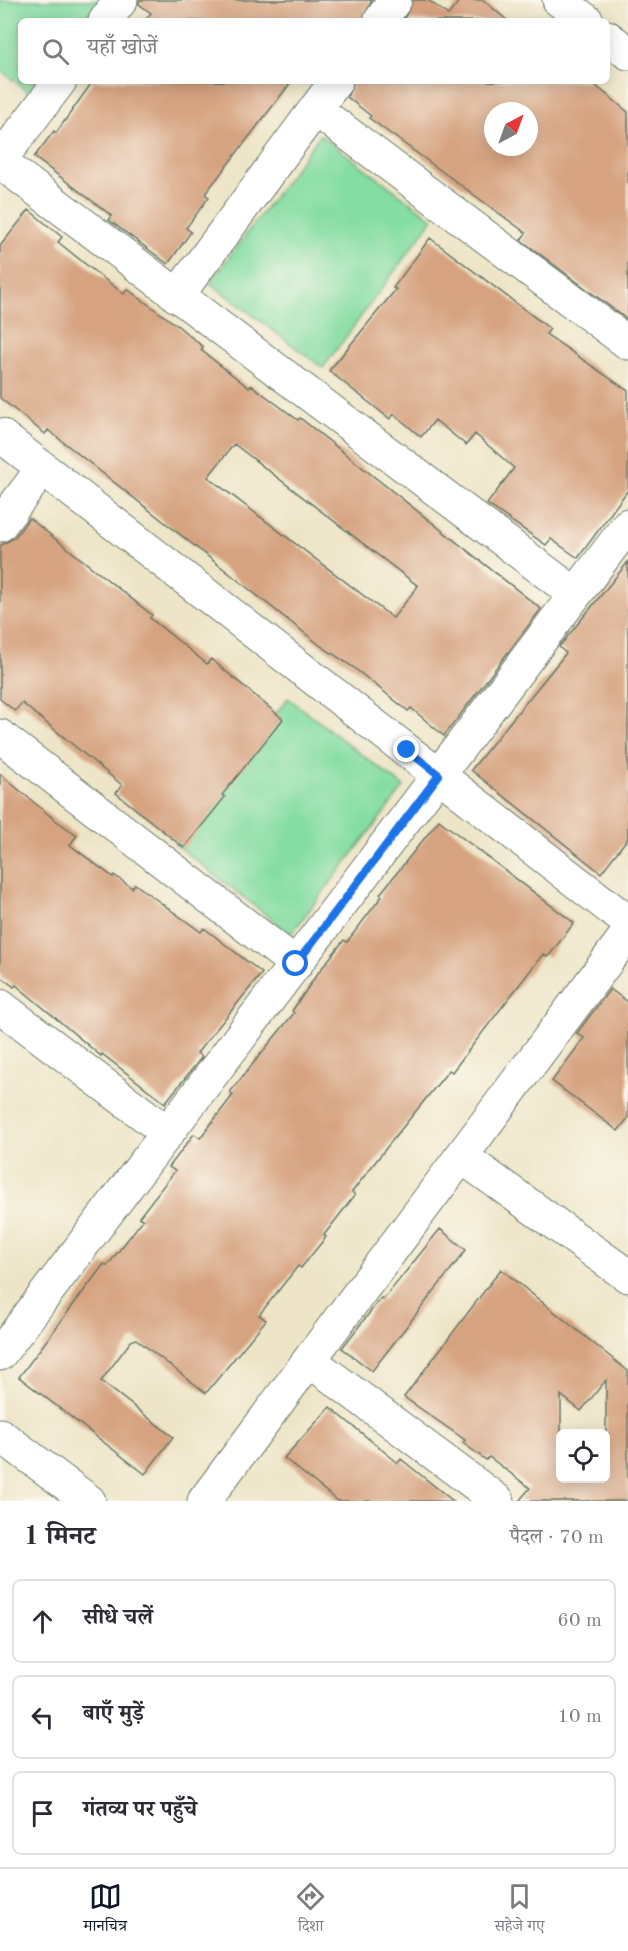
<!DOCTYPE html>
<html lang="hi">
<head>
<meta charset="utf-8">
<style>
	:root { --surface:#fff; --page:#f7f7f7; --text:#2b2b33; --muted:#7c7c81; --line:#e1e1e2; --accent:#111827 }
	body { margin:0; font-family:"Old Standard TT","Noto Serif Devanagari",serif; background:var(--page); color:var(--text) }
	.controls { position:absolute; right:18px; bottom:18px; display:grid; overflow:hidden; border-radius:9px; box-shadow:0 3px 15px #0003 }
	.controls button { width:54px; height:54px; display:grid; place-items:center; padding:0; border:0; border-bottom:2px solid var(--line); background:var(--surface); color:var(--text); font:30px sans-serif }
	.compass { position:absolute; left:484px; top:102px; width:54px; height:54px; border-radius:50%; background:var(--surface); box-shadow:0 3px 15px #0003; rotate:41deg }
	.stop { position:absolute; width:18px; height:18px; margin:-14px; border:4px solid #1a73e8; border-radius:50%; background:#fff }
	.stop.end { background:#1a73e8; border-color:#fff; box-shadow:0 2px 6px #0008 }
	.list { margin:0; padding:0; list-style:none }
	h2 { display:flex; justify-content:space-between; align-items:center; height:78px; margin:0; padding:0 24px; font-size:26px }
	h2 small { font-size:20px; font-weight:400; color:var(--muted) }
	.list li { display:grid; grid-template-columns:39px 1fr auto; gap:18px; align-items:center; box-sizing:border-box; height:84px; margin:0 12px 12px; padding:0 12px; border:2px solid var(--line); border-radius:9px }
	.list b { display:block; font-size:22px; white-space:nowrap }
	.list em { font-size:20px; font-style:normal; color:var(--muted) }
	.icon { flex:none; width:33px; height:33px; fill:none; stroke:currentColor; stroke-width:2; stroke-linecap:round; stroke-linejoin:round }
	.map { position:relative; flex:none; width:628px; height:1501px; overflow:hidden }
	.search { position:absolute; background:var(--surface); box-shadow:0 3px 15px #0003; left:18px; right:18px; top:18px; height:66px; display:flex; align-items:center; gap:15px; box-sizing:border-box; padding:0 21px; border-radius:9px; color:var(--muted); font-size:22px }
	.sheet { height:366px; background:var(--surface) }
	nav { display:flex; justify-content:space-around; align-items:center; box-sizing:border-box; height:84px; border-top:2px solid var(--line); background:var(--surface); font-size:16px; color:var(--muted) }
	nav a { display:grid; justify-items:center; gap:3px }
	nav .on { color:var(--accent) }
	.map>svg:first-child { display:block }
	.green { fill:#84dda2; stroke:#528d6b; stroke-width:1.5 }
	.building { fill:#d6a27f; fill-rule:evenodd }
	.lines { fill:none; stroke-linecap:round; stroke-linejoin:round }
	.minor-casing { stroke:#677868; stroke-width:35 }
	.minor { stroke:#fff; stroke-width:33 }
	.route { stroke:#1a73e8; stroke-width:8 }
</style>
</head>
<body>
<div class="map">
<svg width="628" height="1501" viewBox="0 0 628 1501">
	<rect width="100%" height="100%" fill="#fbf7ec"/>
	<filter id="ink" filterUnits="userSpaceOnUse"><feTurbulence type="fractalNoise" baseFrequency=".0167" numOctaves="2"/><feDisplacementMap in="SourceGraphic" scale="12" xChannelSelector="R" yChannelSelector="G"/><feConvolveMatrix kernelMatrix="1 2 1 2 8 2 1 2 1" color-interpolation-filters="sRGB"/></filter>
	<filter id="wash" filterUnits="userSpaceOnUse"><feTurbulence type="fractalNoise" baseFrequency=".008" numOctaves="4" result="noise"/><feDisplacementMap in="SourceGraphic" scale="24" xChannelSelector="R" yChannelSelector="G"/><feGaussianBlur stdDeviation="1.35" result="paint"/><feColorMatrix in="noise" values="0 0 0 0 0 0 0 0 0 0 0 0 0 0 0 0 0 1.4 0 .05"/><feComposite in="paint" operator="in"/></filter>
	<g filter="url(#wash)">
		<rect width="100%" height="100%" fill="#eee5c8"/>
		<path class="green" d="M 0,0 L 100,0 L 84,21 L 21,21 L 21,81 L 39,81 L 30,93 L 0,70 Z
			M 320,135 L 433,219 L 323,368 L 210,283 Z
			M 288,698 L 404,787 L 291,934 L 175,844 Z"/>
		<g id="blocks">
			<path class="building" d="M 139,0 L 372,0 L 362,21 L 144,21 L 151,13 L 139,4 Z
				M 413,0 L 428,0 L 448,15 L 460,0 L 483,0 L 508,21 L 403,21 Z
				M 93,81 L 292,81 L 205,194 L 209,197 L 186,228 L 191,232 L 168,264 L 109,220 L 112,216 L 34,157 L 54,131 L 56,133 Z
				M 354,81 L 590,81 L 628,112 L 628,320 L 521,240 L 526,233 L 369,118 L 371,116 L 347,97 ZM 493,111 L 529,111 L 529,147 L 493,147 Z
				M 29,210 L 62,237 L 58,242 L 94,271 L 124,294 L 127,289 L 178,326 L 203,347 L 201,350 L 249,388 L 251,385 L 298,420 L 300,418 L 541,609 L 444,736 L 411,708 L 408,711 L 353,667 L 321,646 L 48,430 L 45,434 L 0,398 L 0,246 ZM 234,444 L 418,586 L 393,618 L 208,477 Z
				M 430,238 L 550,329 L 546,334 L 628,391 L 628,490 L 578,558 L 551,539 L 546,545 L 487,504 L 514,468 L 475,434 L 466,445 L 435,420 L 421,437 L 394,414 L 390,419 L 329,371 L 396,289 L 393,288 Z
				M 29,518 L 152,615 L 150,618 L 207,664 L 211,659 L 283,719 L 222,795 L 225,797 L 184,848 L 116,793 L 122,785 L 22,703 L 15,711 L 0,699 L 0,546 L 15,537 Z
				M 628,562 L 628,838 L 601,873 L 471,770 L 566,653 L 559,647 Z
				M 0,774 L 55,820 L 77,835 L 70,845 L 113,877 L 114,875 L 132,888 L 135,884 L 201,932 L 204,928 L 262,973 L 197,1053 L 202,1057 L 165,1103 L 102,1054 L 101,1056 L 16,985 L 14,987 L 0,976 Z
				M 439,820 L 574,923 L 548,957 L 543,954 L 452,1072 L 449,1070 L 387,1147 L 352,1192 L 355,1195 L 324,1235 L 326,1237 L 301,1268 L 298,1266 L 259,1315 L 266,1320 L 206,1393 L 136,1339 L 131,1341 L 101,1381 L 173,1437 L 145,1474 L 19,1377 L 104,1264 L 107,1266 L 143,1220 L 139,1217 L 175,1171 L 169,1167 L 194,1134 L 200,1138 L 233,1095 L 230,1092 L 294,1013 L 292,1011 L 318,973 L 344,940 L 347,942 L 382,896 L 380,894 Z
				M 610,989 L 628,1002 L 628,1118 L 618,1131 L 552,1081 L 584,1038 L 577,1033 Z
				M 440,1229 L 466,1250 L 372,1371 L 342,1348 L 381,1298 L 383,1300 Z
				M 501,1269 L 628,1371 L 628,1501 L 519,1501 L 530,1488 L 489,1457 L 486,1460 L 463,1443 L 465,1440 L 404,1397 ZM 606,1380 L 606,1479 L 561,1479 L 561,1395 L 581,1411 Z
				M 330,1407 L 398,1463 L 401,1459 L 453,1501 L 338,1501 L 284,1458 Z"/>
		</g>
	</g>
	<g filter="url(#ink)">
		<use href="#blocks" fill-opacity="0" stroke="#677868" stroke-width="1.5"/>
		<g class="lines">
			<g class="minor-casing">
				<path id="minor" d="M 559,0 L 587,21
					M 105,21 L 121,0
					M 380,21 L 395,0
					M 607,37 L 628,53
					M 315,109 L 628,343
					M 0,160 L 60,81
					M 0,162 L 575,594
					M 177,296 L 336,81
					M 0,435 L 628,922
					M 0,525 L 43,468
					M 0,736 L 296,964
					M 0,1006 L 168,1133
					M 462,1157 L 628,1276
					M 0,1354 L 628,525
					M 309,1360 L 498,1501
					M 0,1435 L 89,1501
					M 204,1501 L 628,933"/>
			</g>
			<use href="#minor" class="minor"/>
		</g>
	</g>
	<g class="lines" filter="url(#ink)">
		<path class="route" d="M 296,964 L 439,775 L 407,750"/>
	</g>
</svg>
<div class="controls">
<button><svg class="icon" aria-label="locate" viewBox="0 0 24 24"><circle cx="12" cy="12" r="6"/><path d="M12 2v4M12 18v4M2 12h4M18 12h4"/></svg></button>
</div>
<svg class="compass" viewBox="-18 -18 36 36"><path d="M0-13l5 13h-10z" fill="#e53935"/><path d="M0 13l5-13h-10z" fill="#7c7c81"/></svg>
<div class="stop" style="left:296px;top:964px"></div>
<div class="stop end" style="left:407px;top:750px"></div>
<div class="search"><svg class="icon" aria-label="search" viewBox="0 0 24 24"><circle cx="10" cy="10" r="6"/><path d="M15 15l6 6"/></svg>यहाँ खोजें</div>
</div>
<section class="sheet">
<h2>1 मिनट<small>पैदल · 70 m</small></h2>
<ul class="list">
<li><svg class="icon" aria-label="ahead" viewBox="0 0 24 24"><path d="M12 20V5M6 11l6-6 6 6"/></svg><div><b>सीधे चलें</b></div><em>60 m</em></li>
<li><svg class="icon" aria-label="left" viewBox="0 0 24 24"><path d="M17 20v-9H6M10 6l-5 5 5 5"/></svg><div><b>बाएँ मुड़ें</b></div><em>10 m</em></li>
<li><svg class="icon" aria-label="arrive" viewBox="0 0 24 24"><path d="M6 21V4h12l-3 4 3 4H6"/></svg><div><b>गंतव्य पर पहुँचे</b></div></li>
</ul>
</section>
<nav>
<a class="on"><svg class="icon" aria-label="map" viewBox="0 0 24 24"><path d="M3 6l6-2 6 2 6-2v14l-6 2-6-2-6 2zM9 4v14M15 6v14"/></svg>मानचित्र</a>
<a><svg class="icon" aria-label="directions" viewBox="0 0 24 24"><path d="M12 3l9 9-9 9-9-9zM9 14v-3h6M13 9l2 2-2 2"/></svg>दिशा</a>
<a><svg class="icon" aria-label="saved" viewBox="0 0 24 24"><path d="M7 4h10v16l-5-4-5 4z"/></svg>सहेजे गए</a>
</nav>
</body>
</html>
